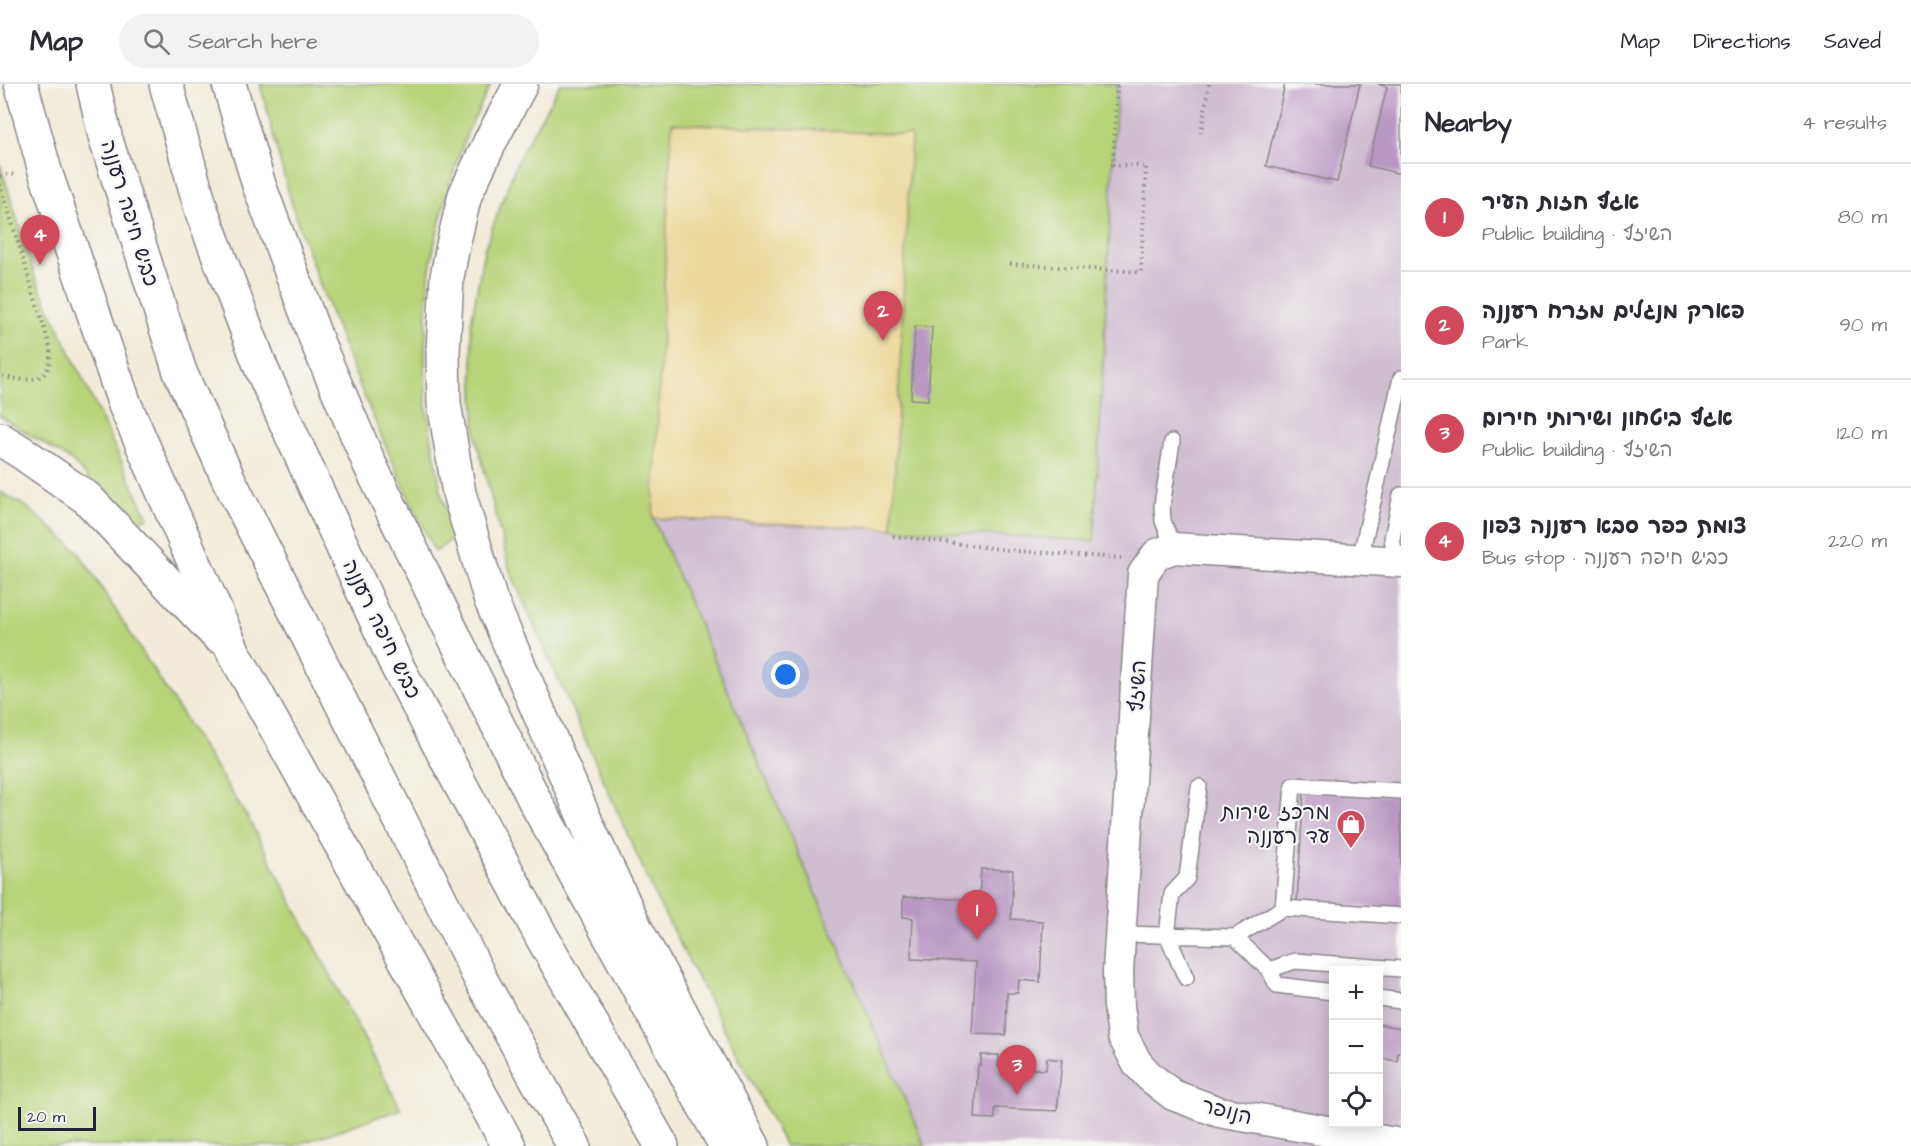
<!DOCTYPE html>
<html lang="en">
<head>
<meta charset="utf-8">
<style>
	:root { --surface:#fff; --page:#f2f2f3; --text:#2b2b33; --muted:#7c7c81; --line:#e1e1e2; --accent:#d1495b }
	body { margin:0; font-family:"Architects Daughter","Playpen Sans Hebrew",sans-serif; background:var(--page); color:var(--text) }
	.controls { position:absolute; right:18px; bottom:18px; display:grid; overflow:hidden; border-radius:0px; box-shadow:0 3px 15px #0003 }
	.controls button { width:54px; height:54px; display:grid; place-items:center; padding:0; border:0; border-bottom:2px solid var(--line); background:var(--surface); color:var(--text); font:30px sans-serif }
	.scale { position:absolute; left:18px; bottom:15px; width:78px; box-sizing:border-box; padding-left:6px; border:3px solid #22223b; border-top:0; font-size:16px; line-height:21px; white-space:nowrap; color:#22223b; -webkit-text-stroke:4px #f6f6f2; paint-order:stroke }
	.you { position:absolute; left:786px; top:591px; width:21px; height:21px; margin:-15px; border:4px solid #fff; border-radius:50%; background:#1a73e8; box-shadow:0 0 0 9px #1a73e833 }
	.badge { display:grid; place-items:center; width:39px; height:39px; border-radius:50%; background:var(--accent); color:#fff; font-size:20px; font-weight:700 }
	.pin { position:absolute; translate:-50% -50px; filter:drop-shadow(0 2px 3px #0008) }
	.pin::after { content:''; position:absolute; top:32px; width:21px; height:18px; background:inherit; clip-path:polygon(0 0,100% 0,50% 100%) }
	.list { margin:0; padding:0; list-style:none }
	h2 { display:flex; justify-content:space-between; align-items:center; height:78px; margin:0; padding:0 24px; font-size:26px }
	h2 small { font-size:20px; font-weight:400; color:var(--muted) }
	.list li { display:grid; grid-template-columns:39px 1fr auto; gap:18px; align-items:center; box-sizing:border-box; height:108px; padding:0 24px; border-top:2px solid var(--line) }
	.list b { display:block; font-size:22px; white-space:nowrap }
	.list p { margin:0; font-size:20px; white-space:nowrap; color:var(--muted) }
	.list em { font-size:20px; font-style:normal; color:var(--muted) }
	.icon { flex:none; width:33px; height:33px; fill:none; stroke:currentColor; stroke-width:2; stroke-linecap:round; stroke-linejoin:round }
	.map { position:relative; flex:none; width:1401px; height:1062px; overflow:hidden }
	header { display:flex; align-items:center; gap:36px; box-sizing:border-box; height:84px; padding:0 30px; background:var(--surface); border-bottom:2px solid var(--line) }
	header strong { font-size:28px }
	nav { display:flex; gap:33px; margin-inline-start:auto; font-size:21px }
	.search { width:420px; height:54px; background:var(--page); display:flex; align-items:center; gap:15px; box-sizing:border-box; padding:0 21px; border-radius:33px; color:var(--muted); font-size:22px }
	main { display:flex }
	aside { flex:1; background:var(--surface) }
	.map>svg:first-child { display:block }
	.industrial { fill:#cfbdd0; fill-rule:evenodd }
	.green { fill:#b8d378; stroke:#6d7a5a; stroke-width:1.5 }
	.sand { fill:#eeda9e; stroke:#887e6c; stroke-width:1.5 }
	.building { fill:#b997c3 }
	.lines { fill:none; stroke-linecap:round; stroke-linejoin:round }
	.service-casing { stroke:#8a868a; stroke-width:18 }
	.minor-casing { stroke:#8a868a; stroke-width:33 }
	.trunk-casing { stroke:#8a868a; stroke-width:36 }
	.path { stroke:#8a868a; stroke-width:4; stroke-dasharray:1.5 4.5; stroke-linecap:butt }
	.service { stroke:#fff; stroke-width:15 }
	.minor { stroke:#fff; stroke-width:30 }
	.trunk { stroke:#fff; stroke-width:33 }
	.labels { text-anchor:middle; stroke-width:4.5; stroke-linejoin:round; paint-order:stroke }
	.street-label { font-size:21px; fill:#22223b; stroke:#f6f6f2 }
	.poi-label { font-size:21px; fill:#22223b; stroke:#f6f6f2; text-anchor:end }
</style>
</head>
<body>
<header>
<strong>Map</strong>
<div class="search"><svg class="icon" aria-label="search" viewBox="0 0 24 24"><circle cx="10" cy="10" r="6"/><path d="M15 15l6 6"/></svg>Search here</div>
<nav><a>Map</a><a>Directions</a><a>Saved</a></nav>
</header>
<main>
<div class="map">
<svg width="1401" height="1062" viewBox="0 0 1401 1062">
	<rect width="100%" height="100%" fill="#f6f6f2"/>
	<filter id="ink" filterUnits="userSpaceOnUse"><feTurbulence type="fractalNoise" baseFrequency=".0167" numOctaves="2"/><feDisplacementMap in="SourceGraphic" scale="12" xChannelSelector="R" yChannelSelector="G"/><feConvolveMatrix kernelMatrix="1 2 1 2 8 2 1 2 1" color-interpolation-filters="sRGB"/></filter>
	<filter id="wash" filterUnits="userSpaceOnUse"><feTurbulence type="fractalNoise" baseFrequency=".008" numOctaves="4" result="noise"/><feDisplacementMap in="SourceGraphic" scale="24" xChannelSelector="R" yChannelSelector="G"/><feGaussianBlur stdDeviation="1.35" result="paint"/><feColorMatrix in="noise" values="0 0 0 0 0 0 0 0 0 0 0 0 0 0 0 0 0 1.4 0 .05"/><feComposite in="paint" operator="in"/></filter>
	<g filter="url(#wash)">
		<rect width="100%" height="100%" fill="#f2ebd9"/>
		<path class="industrial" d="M 1117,0 L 1401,0 L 1401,1062 L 890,1062 L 653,434 L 1093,457 ZM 1334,886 L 1378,886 L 1378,1040 L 1334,1040 Z"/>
		<path class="green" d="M 260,0 L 491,0 L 467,49 L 448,105 L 435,157 L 429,191 L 425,267 L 426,321 L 442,413 L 456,452 L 435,468 C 385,366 341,261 303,154 C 285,104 274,51 260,0 Z
			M 560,0 L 1117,0 L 1094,457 L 892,445 L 653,434 L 925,1062 L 785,1062 L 657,816 L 510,487 L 476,354 L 471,240 L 484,166 L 519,73 Z
			M 0,80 L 35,193 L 148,434 L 131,440 L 72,377 L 0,332 Z
			M 0,408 L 27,423 L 78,467 L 249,736 L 401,1025 L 293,1062 L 0,1062 Z"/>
		<path class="sand" d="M 672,39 L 911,51 L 892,445 L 653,434 Z"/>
		<g id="blocks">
			<path class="building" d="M 1285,0 L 1360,0 L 1337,98 L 1266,82 Z
				M 1378,0 L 1401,0 L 1401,90 L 1368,82 L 1387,3 Z
				M 915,242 L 932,243 L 928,316 L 911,315 Z
				M 1304,706 L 1401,713 L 1401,824 L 1297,818 Z
				M 981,785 L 1013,786 L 1011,835 L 1043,837 L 1040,898 L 1019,896 L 1018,909 L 1007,909 L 1006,951 L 972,950 L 976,878 L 911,875 L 913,834 L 903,833 L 903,813 L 979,816 Z
				M 1378,940 L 1401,944 L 1401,968 L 1398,968 L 1397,977 L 1378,974 Z
				M 981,971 L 999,971 L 998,983 L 1002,983 L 1003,974 L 1022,975 L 1022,984 L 1046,986 L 1047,974 L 1062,976 L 1057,1027 L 995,1024 L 995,1035 L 975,1034 L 978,981 L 981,981 Z"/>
		</g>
	</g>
	<g filter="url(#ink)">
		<use href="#blocks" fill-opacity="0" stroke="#8a868a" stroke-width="1.5"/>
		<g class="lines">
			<g class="service-casing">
				<path id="service" d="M 1172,358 L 1162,421 L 1163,437 L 1174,464
					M 1360,475 L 1401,294
					M 1396,477 L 1392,454 L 1401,411
					M 1283,824 L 1293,701 L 1401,707
					M 1121,850 L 1235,853 L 1283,824 L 1401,832
					M 1235,853 L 1269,886 L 1277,901 L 1334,908
					M 1269,886 L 1295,877 L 1401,885
					M 1186,894 L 1167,851 L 1172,810 L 1187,794 L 1199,703
					M 1378,914 L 1401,917"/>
			</g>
			<g class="minor-casing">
				<path id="minor" d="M 1401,478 L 1174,464 L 1157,470 L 1143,490 L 1118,887 L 1119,922 L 1123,952 L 1137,979 L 1150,993 L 1173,1011 L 1219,1028 L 1401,1060"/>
			</g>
			<g class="trunk-casing">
				<path id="trunk" d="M 21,0 L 45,87 L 125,321 L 234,569 L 509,1062
					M 93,0 L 106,56 L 180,288 L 228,394 L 481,896 L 574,1062
					M 166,0 L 202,128 L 262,286 L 396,580 L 543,855 L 662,1062
					M 229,0 L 259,101 L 318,260 L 370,381 L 536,719 L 726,1062
					M 521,0 L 491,56 L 465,111 L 453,161 L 447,193 L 443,268 L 444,319 L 459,409 L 490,514 L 589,745 L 636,845 L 753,1062
					M 0,355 L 21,368 L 87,414 L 218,552"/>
			</g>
			<path class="path" d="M 1201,49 L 1209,0
				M 0,92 L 17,90
				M 0,100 L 50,263 C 54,301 28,298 0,292
				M 1010,180 L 1141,188 L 1146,82 L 1113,81 L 1117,0
				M 893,452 L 1017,467 L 1121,474"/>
			<use href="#service" class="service"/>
			<use href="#minor" class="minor"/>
			<use href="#trunk" class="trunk"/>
		</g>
	</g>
	<defs>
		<g id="shop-pin" transform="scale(1.5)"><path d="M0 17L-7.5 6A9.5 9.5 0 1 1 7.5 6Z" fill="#d1495b" stroke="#f6f6f2"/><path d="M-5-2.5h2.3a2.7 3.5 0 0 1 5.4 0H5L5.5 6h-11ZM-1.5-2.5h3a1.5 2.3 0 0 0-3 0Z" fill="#fff"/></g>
	</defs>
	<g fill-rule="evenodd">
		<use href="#shop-pin" x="1351" y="740"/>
	</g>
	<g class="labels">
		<g class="street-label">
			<text transform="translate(130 129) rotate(73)" y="7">כביש חיפה רעננה</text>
			<text transform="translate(382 545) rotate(64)" y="7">כביש חיפה רעננה</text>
			<text transform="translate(1137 602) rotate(-87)" y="7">השיזף</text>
			<text transform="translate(1227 1027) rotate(15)" y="7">הנופר</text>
		</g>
		<g class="poi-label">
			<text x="1330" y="735">מרכז שירות<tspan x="1330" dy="24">עד רעננה</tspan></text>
		</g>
	</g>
</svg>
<div class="controls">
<button>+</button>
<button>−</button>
<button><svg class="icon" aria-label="locate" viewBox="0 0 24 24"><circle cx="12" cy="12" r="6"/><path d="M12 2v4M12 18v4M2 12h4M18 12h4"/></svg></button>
</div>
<div class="scale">20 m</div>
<div class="you"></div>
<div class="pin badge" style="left:977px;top:856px">1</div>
<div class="pin badge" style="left:883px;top:257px">2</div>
<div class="pin badge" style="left:1017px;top:1011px">3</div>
<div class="pin badge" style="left:40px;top:181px">4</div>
</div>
<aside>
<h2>Nearby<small>4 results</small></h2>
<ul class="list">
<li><span class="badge">1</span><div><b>אגף חזות העיר</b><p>Public building · השיזף</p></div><em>80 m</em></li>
<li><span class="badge">2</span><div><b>פארק מנגלים מזרח רעננה</b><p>Park</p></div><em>90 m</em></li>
<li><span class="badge">3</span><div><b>אגף ביטחון ושירותי חירום</b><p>Public building · השיזף</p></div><em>120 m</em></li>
<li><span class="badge">4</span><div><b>צומת כפר סבא רעננה צפון</b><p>Bus stop · כביש חיפה רעננה</p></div><em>220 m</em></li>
</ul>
</aside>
</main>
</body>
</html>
